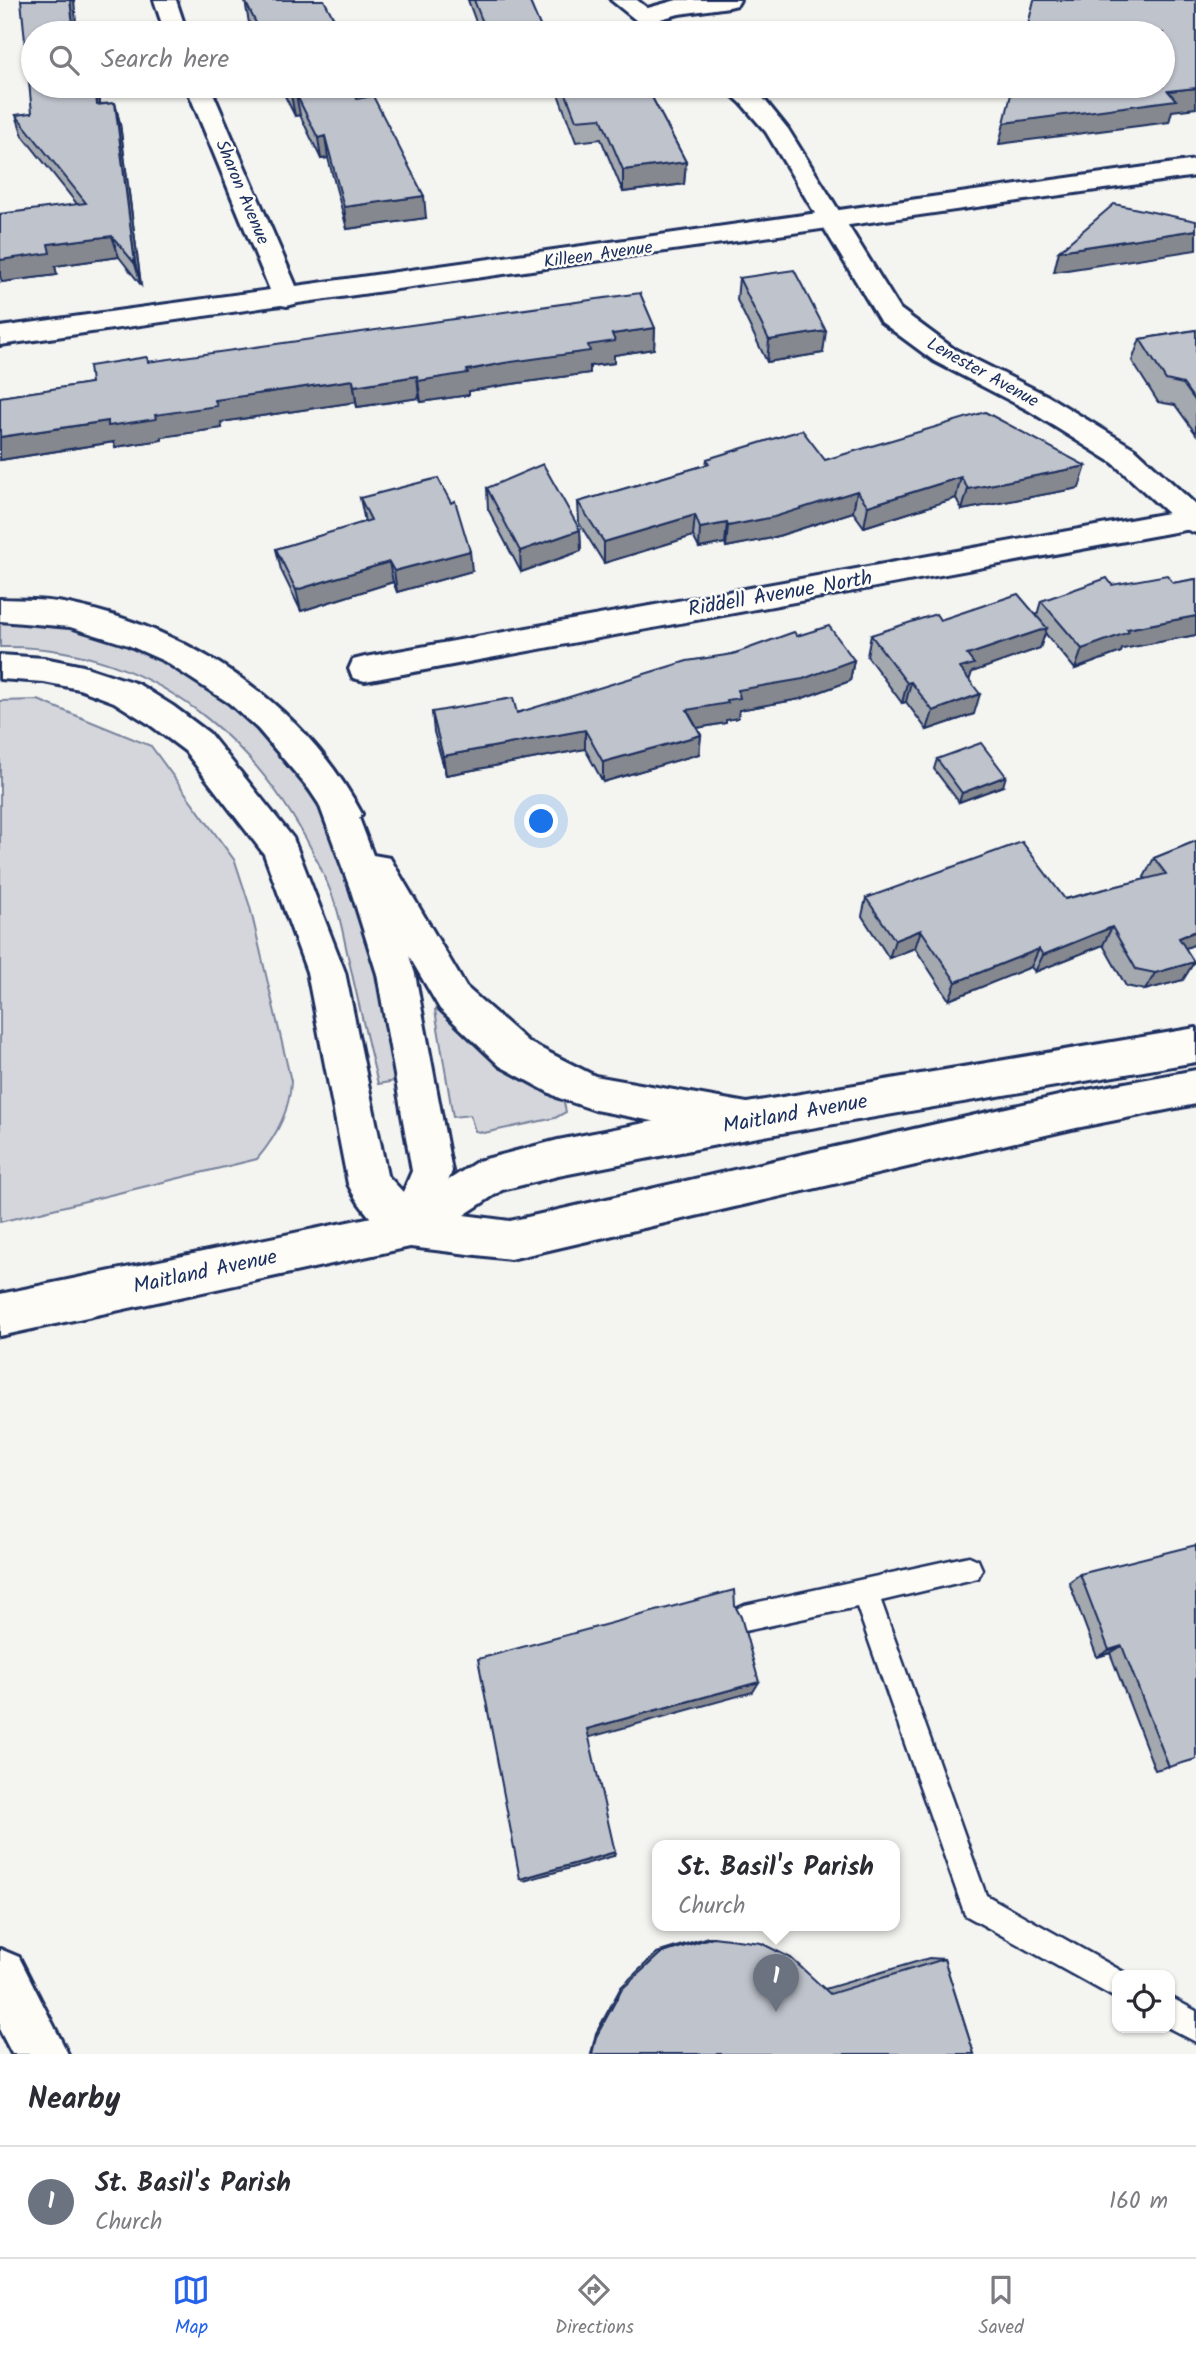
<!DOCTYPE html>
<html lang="en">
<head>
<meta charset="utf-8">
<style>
	:root { --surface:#fff; --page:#f7f7f7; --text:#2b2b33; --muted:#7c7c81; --line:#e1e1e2; --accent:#2563eb }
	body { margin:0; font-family:Kalam,sans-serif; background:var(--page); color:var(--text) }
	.controls { position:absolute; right:21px; bottom:21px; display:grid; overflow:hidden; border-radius:14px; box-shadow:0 2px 5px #0004 }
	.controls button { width:63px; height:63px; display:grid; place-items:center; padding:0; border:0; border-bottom:2px solid var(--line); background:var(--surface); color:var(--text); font:35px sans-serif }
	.you { position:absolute; left:542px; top:822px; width:24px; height:24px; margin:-18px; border:5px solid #fff; border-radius:50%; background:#1a73e8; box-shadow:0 0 0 10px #1a73e833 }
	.badge { display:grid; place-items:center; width:46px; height:46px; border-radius:50%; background:var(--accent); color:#fff; font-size:23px; font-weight:700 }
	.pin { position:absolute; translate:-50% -58px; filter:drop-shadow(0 2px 4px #0008) }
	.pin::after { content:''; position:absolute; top:37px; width:24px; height:21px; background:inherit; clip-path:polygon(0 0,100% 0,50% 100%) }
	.popup { position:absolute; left:652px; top:1840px; width:248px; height:91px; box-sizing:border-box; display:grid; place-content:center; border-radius:14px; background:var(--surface); filter:drop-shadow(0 2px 5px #0005); font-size:23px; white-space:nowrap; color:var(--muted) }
	.popup b { font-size:26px; color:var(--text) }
	.popup::after { content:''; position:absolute; left:50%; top:100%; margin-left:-14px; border:14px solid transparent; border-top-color:var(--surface) }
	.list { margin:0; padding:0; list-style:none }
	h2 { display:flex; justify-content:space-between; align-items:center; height:91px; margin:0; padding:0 28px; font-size:30px }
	h2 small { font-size:23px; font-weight:400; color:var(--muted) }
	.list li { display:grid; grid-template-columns:46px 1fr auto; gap:21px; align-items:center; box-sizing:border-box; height:112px; padding:0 28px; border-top:2px solid var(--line) }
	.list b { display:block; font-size:26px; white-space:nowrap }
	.list p { margin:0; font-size:23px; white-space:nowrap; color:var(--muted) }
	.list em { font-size:23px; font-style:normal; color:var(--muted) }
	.icon { flex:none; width:38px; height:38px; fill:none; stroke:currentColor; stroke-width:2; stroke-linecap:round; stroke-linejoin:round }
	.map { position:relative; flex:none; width:1196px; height:2054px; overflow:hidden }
	.search { position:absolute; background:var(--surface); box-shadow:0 2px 5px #0004; left:21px; right:21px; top:21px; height:77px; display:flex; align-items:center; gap:18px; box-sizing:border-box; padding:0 24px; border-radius:38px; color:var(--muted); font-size:26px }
	.sheet { height:203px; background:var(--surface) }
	nav { display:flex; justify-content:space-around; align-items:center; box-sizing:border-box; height:98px; border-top:2px solid var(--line); background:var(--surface); font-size:19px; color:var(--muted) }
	nav a { display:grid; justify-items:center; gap:4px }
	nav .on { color:var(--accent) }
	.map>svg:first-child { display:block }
	.green { fill:#d4d6db; stroke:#78829c; stroke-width:2 }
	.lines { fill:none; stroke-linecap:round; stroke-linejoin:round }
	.lane-casing { stroke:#1b2f5e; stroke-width:5 }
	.street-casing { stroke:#1b2f5e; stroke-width:6 }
	.secondary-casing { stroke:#1b2f5e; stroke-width:6 }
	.highway-casing { stroke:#1b2f5e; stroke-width:6 }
	.lane { fill:#fdfcf7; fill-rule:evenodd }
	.street { fill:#fdfcf7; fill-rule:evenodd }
	.secondary { fill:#fdfcf7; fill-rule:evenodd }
	.highway { fill:#fdfcf7; fill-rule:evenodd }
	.wall { fill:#a4a8af; stroke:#1b2f5e; stroke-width:2 }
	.shaded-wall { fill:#86888f; stroke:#1b2f5e; stroke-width:2 }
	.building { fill:#bfc3cc; stroke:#1b2f5e; stroke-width:2 }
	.labels { text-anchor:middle; stroke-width:5; stroke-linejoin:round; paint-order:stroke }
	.far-street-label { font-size:18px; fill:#1b2f5e; stroke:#fdfcf7 }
	.street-label { font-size:21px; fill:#1b2f5e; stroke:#fdfcf7 }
</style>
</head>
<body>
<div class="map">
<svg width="1196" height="2054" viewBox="0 0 1196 2054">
	<rect width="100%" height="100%" fill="#f4f4f1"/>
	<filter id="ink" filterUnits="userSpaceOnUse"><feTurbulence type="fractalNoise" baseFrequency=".0143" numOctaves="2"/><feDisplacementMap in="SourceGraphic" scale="14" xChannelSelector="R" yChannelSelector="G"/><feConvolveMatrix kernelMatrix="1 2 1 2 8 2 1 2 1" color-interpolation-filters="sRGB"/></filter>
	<g filter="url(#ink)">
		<path class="green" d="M 0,621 L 68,627 L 104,636 L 168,662 L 218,694 L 241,713 L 294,774 L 322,809 L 343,850 L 387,1012 L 395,1081 L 378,1084 C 368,1044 359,1005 350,965 C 345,945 342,923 335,903 C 282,758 161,643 0,647 Z
			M 38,700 L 151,746 L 235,861 L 250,907 L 291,1081 C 290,1111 276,1137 257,1159 L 0,1222 L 0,701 Z
			M 449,1008 L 562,1093 L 566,1112 L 555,1118 L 484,1133 L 475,1131 L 470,1115 L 453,1117 L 435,1010 Z"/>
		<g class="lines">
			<g class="lane-casing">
				<path id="lane" d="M 969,1556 L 978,1560 L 982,1569 L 978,1578 L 881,1601 L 986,1895 L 1127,1974 L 1117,1975 L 1117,1999 L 965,1915 L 857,1607 L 745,1631 L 736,1627 L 732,1618 L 736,1609 L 745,1605 Z
					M 1170,1997 L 1196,2011 L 1196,2042 L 1169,2028 Z"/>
			</g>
			<g class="street-casing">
				<path id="street" d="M 154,0 L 176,0 L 187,33 L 165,33 Z
					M 677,0 L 740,0 L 737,5 L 729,7 L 679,14 L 645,23 L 637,21 L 634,16 L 637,11 Z
					M 186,86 L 210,86 L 296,286 L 1196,160 L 1196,176 L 298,303 L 287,306 L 281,305 L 0,345 L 0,327 L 270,290 Z
					M 1196,508 L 1196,528 L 365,681 L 353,678 L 349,669 L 353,660 L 365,657 Z"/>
			</g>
			<g class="secondary-casing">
				<path id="secondary" d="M 611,0 L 637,0 L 679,33 L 652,33 Z
					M 722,86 L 749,86 L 759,93 L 788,129 L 900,309 L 954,349 L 1048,396 L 1135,449 L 1196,505 L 1196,533 L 1185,529 L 1113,463 L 1028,410 L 934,361 L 880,321 L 766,132 L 741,103 Z
					M 1196,1028 L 1196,1062 L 747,1139 L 558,1176 L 502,1190 L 464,1215 L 510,1221 L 1076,1092 L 1196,1070 L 1196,1104 L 1076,1128 L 510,1259 L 410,1247 L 0,1336 L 0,1294 L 401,1211 L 478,1161 L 558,1140 L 747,1103 Z"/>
			</g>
			<g class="highway-casing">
				<path id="highway" d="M 0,599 C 23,600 46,599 69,604 C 191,629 303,703 362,814 L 359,818 L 373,855 L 390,858 L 466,987 L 528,1042 L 595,1076 L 747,1103 L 761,1108 L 767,1121 L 761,1134 L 747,1139 L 595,1110 L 559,1098 L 500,1066 L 440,1009 L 409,956 L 415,974 L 452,1171 L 425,1242 L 410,1247 C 385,1238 359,1208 348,1184 L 307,972 L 264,854 L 185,751 L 149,724 L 114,702 L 79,689 L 44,682 L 0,679 L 0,655 L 44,658 L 83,666 L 138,684 L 173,706 L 209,733 L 293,838 L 345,972 L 387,1175 L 403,1192 L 412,1171 L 377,974 L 351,891 L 319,804 L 309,789 L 258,729 L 229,703 L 164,661 L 128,645 L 70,627 L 0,621 Z
					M 0,1949 L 19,1957 L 68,2054 L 12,2054 L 0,2031 Z"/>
			</g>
			<use href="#lane" class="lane"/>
			<use href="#street" class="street"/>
			<use href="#secondary" class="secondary"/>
			<use href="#highway" class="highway"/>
		</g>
		<path class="wall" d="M 247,0 L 324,0 L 336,33 L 254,33 L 249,23 L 245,1 L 248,1 Z
			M 468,0 L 529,0 L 541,33 L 480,33 Z
			M 33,33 L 99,97 L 100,104 L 115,103 L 120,124 L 141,285 L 119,257 L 55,266 L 57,275 L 2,282 L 77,204 L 23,136 L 16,115 L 32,113 Z
			M 280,86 L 344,86 L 426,218 L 347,229 L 328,158 L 321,159 L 300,115 L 295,116 Z
			M 555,86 L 646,86 L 686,162 L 684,184 L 623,192 L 601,139 L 576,142 Z
			M 739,278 L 823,353 L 767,362 L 737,300 Z
			M 655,328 L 654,349 L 614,355 L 614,363 L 590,366 L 590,373 L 505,385 L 469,391 L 469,395 L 421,402 L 419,398 L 357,407 L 356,402 L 221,422 L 222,428 L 162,437 L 162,440 L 115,447 L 114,442 L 0,460 L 0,397 L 91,383 L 149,362 Z
			M 1196,330 L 1196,434 L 1175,405 L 1158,402 L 1132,361 L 1140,339 Z
			M 707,459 L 825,460 L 1079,488 L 962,510 L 956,498 L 864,527 L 853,512 L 772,538 L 726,547 L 725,543 L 699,548 L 693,536 L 604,563 L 579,523 L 578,502 L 706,465 Z
			M 487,488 L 580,530 L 581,551 L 521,572 L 488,509 Z
			M 360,498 L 472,571 L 397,592 L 393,582 L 301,611 L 281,570 L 276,549 L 365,522 Z
			M 1196,579 L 1196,635 L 1122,649 L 1121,652 L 1075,669 L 1045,633 L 1040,648 L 972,672 L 969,680 L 974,714 L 927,730 L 906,702 L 902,703 L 867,656 L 871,635 L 940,620 L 1037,615 L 1041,601 L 1112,585 L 1173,583 Z
			M 797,636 L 854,660 L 850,681 L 800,699 L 739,710 L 738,718 L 726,720 L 726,723 L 697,728 L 701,735 L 699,754 L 603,782 L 585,749 L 446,775 L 434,732 L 432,712 L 517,713 Z
			M 937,759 L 1003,786 L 959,802 L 934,769 Z
			M 1196,841 L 1185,949 L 1194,962 L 1183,980 L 1145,990 L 1126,986 L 1103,945 L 1035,972 L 1031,967 L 949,1000 L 915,948 L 889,958 L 862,916 L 866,898 L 1065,899 L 1146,879 L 1144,877 L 1154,858 Z
			M 1080,1574 L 1196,1759 L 1155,1770 L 1110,1653 L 1097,1657 L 1069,1582 Z
			M 708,1937 L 713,1937 L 825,1989 L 929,1958 L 944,1959 L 974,2054 L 591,2054 L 596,2033 L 621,1987 L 657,1953 Z"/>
		<path class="shaded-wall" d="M 70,0 L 74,0 L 77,33 L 74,33 Z
			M 334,19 L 336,33 L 314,33 L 312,23 Z
			M 541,28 L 541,33 L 496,33 Z
			M 95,86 L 96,86 L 99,97 L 103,126 L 97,105 Z
			M 1196,88 L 1196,108 L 1172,111 L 1169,122 L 999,144 L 1004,123 L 1168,91 Z
			M 296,94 L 300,115 L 295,116 L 291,95 Z
			M 115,103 L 120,124 L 141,285 L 135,264 Z
			M 325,136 L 328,158 L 321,159 L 318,138 Z
			M 686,162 L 684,184 L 623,192 L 623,170 Z
			M 424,196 L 426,218 L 347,229 L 344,207 Z
			M 1196,230 L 1196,250 L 1054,272 L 1059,251 Z
			M 112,236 L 119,257 L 55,266 L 57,275 L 2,282 L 0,276 L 0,260 L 48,244 Z
			M 655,328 L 654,349 L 614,355 L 614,363 L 590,366 L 590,373 L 505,385 L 469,391 L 469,395 L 421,402 L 418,381 L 588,345 L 612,334 Z
			M 826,331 L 823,353 L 767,362 L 769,340 Z
			M 417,376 L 419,398 L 357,407 L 354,386 Z
			M 353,380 L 356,402 L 221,422 L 222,428 L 162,437 L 162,440 L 115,447 L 114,442 L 0,460 L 0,437 L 108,421 L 215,400 Z
			M 1086,466 L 1079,488 L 962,510 L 968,489 Z
			M 961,477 L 956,498 L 864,527 L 868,506 Z
			M 857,491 L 853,512 L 772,538 L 726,547 L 728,526 Z
			M 695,515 L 693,536 L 604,563 L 604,542 Z
			M 727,523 L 725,543 L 699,548 L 700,528 Z
			M 580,530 L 581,551 L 521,572 L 520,551 Z
			M 470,551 L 472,571 L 397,592 L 394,571 Z
			M 389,562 L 393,582 L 301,611 L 296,590 Z
			M 1196,616 L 1196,635 L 1122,649 L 1121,652 L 1075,669 L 1082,649 L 1127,629 Z
			M 1047,628 L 1040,648 L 972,672 L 968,684 L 960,668 L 967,655 Z
			M 854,660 L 850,681 L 800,699 L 739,710 L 738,718 L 726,720 L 726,723 L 685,730 L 687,710 L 727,700 L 738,690 Z
			M 911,682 L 906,702 L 902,703 L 907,683 Z
			M 980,694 L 974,714 L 927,730 L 933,711 Z
			M 585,730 L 585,749 L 446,775 L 443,756 Z
			M 701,735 L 699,754 L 603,782 L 603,762 Z
			M 1006,776 L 1003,786 L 959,802 L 962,793 Z
			M 1112,927 L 1103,945 L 1035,972 L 1043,955 Z
			M 921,930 L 915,948 L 889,958 L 895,940 Z
			M 1196,931 L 1196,944 L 1169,955 L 1179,938 Z
			M 1039,949 L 1031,967 L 949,1000 L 956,982 Z
			M 1194,962 L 1183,980 L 1145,990 L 1155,973 Z
			M 1122,1646 L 1110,1653 L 1097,1657 L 1109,1650 Z
			M 759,1682 L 753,1692 L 587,1738 L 587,1729 Z
			M 615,1852 L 614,1856 L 524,1881 L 520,1879 Z"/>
		<path class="building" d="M 21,0 L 70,0 L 74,33 L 33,33 L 33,86 L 95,86 L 97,105 L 115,103 L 135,264 L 112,236 L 48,244 L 50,253 L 0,260 L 0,214 L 86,203 L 16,115 L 32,113 Z
			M 253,0 L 324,0 L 334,19 L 312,23 L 317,33 L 261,33 L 245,1 Z
			M 474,0 L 529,0 L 541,28 L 487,33 Z
			M 1034,0 L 1196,0 L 1196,88 L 1168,91 L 1176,100 L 1004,123 L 1013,86 L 1163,86 L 1163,33 L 1026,33 Z
			M 287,86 L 344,86 L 347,91 L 352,90 L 357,99 L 373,96 L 424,196 L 344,207 L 325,136 L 318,138 L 296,94 L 291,95 Z
			M 563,86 L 646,86 L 686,162 L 623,170 L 601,118 L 576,120 Z
			M 1114,204 L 1196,221 L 1196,230 L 1059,251 Z
			M 794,270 L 826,331 L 769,340 L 739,278 Z
			M 640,293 L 655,328 L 612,334 L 615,341 L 588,345 L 590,351 L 504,363 L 467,370 L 468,373 L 418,381 L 417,376 L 354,386 L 353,380 L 215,400 L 217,406 L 155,415 L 156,419 L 108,426 L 108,421 L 0,437 L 0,397 L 91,383 L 89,366 L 147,357 L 148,362 Z
			M 1196,330 L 1196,402 L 1183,384 L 1166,380 L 1140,339 Z
			M 985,412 L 1086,466 L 968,489 L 961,477 L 868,506 L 857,491 L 774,517 L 728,526 L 727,523 L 700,528 L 695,515 L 604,542 L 578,502 L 709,464 L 707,459 L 802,430 L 825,460 Z
			M 543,464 L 580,530 L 520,551 L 487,488 Z
			M 438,478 L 451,503 L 455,501 L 470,551 L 394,571 L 389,562 L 296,590 L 276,549 L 371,520 L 360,498 Z
			M 1167,575 L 1173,583 L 1196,579 L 1196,616 L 1127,629 L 1129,632 L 1082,649 L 1041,601 L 1107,578 L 1112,585 Z
			M 1018,594 L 1047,628 L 967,655 L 974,664 L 960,668 L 980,694 L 933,711 L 911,682 L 907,683 L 871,635 L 936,614 L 940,620 Z
			M 829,626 L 854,660 L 803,679 L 738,690 L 740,698 L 727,700 L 728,703 L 687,710 L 701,735 L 603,762 L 585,730 L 443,756 L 432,712 L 513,698 L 517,713 L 687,661 L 733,654 L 794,632 L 797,636 Z
			M 981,743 L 1006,776 L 962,793 L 937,759 Z
			M 1196,841 L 1196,931 L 1179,938 L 1194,962 L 1155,973 L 1136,969 L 1112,927 L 1043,955 L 1039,949 L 956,982 L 921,930 L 895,940 L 866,898 L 1022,842 L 1065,899 L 1166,874 L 1154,858 Z
			M 1196,1545 L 1196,1759 L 1169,1767 L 1122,1646 L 1109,1650 L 1080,1574 Z
			M 734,1590 L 735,1606 L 741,1617 L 759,1682 L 587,1729 L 615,1852 L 520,1879 L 478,1659 Z
			M 713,1937 L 761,1943 L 791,1958 L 830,1994 L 944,1959 L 974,2054 L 592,2054 L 596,2037 L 622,1989 L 660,1954 Z"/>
	</g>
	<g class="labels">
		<g class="far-street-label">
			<text transform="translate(243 192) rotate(67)" y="6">Sharon Avenue</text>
			<text transform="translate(598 254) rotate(-8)" y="6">Killeen Avenue</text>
			<text transform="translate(983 372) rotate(29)" y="6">Lenester Avenue</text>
		</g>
		<g class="street-label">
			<text transform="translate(780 593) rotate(-10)" y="7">Riddell Avenue North</text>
			<text transform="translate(795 1113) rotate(-10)" y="7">Maitland Avenue</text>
			<text transform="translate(205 1271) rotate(-12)" y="7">Maitland Avenue</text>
		</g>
	</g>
</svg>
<div class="controls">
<button><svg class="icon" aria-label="locate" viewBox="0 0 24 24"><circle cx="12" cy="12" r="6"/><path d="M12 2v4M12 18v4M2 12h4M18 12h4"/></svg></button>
</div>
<div class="you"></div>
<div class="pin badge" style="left:776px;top:2012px;background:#6b7280">1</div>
<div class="popup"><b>St. Basil's Parish</b>Church</div>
<div class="search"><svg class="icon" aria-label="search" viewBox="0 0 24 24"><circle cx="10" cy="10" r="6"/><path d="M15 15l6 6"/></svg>Search here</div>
</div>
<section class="sheet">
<h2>Nearby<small></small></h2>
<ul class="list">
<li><span class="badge" style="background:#6b7280">1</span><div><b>St. Basil's Parish</b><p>Church</p></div><em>160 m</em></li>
</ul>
</section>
<nav>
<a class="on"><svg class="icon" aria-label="map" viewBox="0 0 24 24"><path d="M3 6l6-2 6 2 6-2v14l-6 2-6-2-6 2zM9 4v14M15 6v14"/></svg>Map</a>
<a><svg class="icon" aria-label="directions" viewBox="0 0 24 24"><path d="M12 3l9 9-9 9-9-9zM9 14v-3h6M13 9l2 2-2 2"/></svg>Directions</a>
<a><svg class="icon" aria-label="saved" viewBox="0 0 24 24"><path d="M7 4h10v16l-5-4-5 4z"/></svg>Saved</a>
</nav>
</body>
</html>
